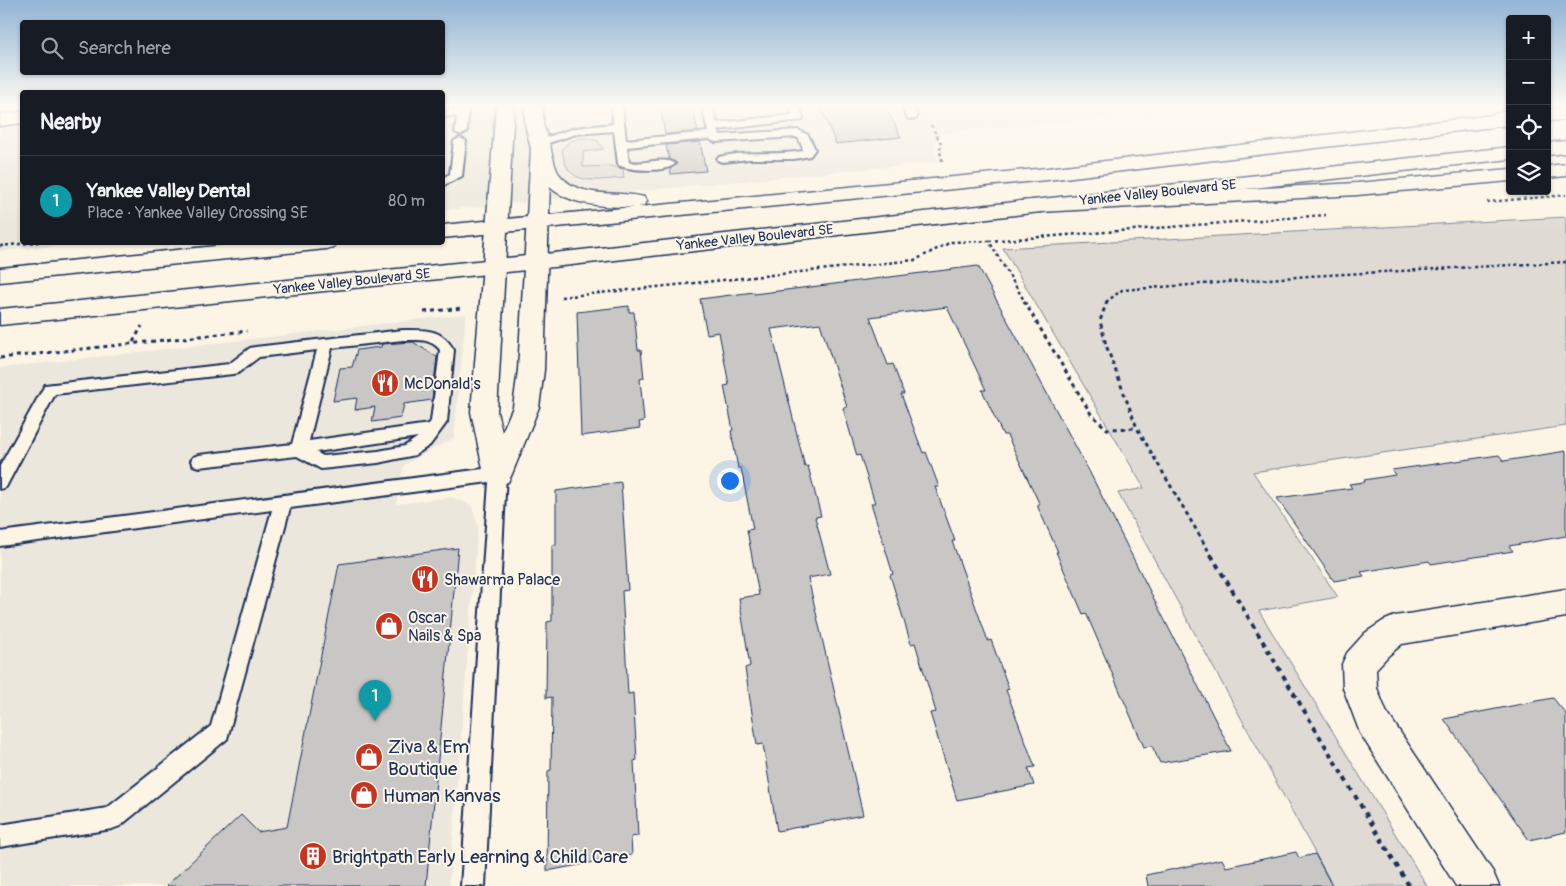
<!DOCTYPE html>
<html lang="en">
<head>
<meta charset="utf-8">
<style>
	:root { --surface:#171b24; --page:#20242c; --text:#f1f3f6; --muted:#9ea1a6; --line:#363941; --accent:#8c9099 }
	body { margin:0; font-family:Pangolin,sans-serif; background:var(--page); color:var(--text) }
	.controls { position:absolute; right:15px; top:15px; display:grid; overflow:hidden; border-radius:5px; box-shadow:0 1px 4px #0004 }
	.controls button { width:45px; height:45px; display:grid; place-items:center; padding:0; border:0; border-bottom:1px solid var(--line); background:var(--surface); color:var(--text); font:25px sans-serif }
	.you { position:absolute; left:729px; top:480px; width:18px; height:18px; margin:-12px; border:4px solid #fff; border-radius:50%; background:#1a73e8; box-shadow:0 0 0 8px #1a73e833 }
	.badge { display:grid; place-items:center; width:32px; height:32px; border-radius:50%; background:var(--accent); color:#fff; font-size:16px; font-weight:700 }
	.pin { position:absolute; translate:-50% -41px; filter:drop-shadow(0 1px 2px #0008) }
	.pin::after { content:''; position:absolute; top:26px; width:18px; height:15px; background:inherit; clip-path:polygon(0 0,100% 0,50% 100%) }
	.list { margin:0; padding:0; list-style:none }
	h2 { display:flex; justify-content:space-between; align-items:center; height:65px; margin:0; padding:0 20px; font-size:21px }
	h2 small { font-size:16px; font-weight:400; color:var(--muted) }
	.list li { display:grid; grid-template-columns:32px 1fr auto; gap:15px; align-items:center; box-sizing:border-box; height:90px; padding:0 20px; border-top:1px solid var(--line) }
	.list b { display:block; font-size:19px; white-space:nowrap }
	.list p { margin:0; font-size:16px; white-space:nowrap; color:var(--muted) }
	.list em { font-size:16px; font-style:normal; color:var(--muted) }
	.icon { flex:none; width:28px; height:28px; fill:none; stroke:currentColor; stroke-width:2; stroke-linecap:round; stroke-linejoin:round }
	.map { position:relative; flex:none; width:1566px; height:886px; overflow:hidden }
	.search { position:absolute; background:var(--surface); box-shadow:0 1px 4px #0004; left:20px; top:20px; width:425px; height:55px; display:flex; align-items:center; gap:12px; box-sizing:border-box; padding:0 18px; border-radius:5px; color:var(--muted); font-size:19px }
	.panel { position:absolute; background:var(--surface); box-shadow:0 1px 4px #0004; left:20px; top:90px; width:425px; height:155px; border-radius:5px }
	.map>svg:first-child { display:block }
	.built { fill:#ece7dc }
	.green { fill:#dfdbd4; stroke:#7d8599 }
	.building { fill:#c8c7c6; stroke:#1b2f5e }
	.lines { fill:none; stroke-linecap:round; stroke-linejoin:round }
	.lane-casing { stroke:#1b2f5e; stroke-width:4 }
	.street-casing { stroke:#1b2f5e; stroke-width:3 }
	.secondary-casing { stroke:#1b2f5e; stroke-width:3 }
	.highway-casing { stroke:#1b2f5e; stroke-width:3 }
	.path-far2 { stroke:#1b2f5e; stroke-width:2.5; stroke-dasharray:3 3; stroke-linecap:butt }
	.path-far1 { stroke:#1b2f5e; stroke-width:3; stroke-dasharray:4 4; stroke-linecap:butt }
	.path { stroke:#1b2f5e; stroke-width:4; stroke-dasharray:5 5; stroke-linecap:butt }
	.lane { fill:#fcf5e5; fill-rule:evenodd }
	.street { fill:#fcf5e5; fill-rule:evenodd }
	.secondary { fill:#fcf5e5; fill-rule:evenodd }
	.highway { fill:#fcf5e5; fill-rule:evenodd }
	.labels { text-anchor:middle; stroke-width:4; stroke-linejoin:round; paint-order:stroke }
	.far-street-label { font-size:14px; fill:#1b2f5e; stroke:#fcf5e5 }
	.poi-label { font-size:16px; fill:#1b2f5e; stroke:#fcf5e5; text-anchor:start }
	.near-poi-label { font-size:19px; fill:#1b2f5e; stroke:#fcf5e5; text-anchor:start }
</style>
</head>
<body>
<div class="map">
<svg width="1566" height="886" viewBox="0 0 1566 886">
	<rect width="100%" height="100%" fill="#fcf5e5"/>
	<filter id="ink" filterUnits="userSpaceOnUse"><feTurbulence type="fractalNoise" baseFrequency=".02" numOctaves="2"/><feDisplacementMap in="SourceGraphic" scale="10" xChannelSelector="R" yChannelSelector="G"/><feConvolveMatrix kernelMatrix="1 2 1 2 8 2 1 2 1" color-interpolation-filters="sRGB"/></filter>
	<g filter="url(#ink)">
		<path class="built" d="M 0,106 L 22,106 L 22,242 L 92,243 L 0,251 Z
			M 443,106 L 1229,106 L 940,133 L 934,147 L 938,162 L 443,210 Z
			M 466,314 L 454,438 L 404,465 L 396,504 L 451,497 L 471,505 L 478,525 L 449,886 L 0,886 L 0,368 Z"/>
		<path class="green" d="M 581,138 L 597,140 L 603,149 L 583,152 L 583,167 L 610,166 L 623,169 L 624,178 C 595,180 566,188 562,149 L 570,141 Z
			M 1566,217 L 1566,426 L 1253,472 L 1338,597 L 1259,611 L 1427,886 L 1333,886 L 1118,493 L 1144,488 L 1003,248 Z"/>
		<path class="building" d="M 660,106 L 692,106 L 698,131 L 665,134 Z
			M 820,106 L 885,106 L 901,137 L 836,144 Z
			M 700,142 L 706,171 L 671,174 L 670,169 L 677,163 L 669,159 L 666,145 Z
			M 978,266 L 1089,471 L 1231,751 L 1160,763 L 1152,746 L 1144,747 L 1086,613 L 1083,614 L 1056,552 L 1058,552 L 1037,505 L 1040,505 L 1007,435 L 1003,435 L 982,390 L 986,390 L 947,307 L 870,317 L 888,365 L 893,364 L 904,394 L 901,394 L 923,453 L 926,452 L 939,487 L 935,487 L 955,541 L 952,541 L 988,641 L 991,640 L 1009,689 L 1006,690 L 1035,767 L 1028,768 L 1034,785 L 957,800 L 930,713 L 936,712 L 915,643 L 911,644 L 890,575 L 893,574 L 871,503 L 875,503 L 860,455 L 857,456 L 843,408 L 847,407 L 820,323 L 771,329 L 805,467 L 808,466 L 821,516 L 815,517 L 830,574 L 808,578 L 863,815 L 777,831 L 763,744 L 757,745 L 745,668 L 750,666 L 739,598 L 759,595 L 747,530 L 753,529 L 741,468 L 738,468 L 731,431 L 733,430 L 724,386 L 729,385 L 719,332 L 707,334 L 700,299 L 754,292 L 754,294 Z
			M 629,306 L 629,312 L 634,312 L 638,350 L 641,350 L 644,378 L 640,379 L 644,421 L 639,422 L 640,428 L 581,436 L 577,312 Z
			M 413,342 L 437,357 L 432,400 L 404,404 L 401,418 L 372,422 L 375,407 L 355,410 L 357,398 L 333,401 L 340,368 L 352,367 L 357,350 L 381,347 L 382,344 Z
			M 1566,451 L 1566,536 L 1509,546 L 1513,551 L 1431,564 L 1429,561 L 1361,572 L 1364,576 L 1334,581 L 1277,498 L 1352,488 L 1349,484 L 1365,482 L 1364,480 L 1395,475 L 1392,470 L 1499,455 L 1504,461 Z
			M 621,482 L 628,590 L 622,591 L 628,694 L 633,693 L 637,760 L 634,761 L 638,836 L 631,837 L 632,855 L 547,871 L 548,771 L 551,770 L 552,697 L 546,698 L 547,622 L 552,621 L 552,545 L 556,545 L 556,491 Z
			M 458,548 L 426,886 L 166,886 L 241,815 L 258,832 L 287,827 L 339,564 Z
			M 1553,698 L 1566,714 L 1566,832 L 1529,840 L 1444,719 Z
			M 1296,852 L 1299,858 L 1315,854 L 1332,886 L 1148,886 L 1146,875 L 1222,859 L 1226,867 Z"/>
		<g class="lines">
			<g class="lane-casing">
				<path id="lane" d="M 612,106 L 622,106 L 626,140 L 708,132 L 702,106 L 712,106 L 717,123 L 792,115 L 789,106 L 799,106 L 803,118 L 802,120 L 718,130 L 720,135 L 798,130 L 808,135 L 815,149 L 810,156 L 794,159 L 749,159 L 723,162 L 719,161 L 717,159 L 719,157 C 746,150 774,156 802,151 L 803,149 L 799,139 L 796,137 L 715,142 L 709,139 L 627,147 L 629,162 C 642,165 667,156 675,164 C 665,173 632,170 620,166 L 618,164 L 614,131 L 576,134 L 539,146 L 533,143 L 535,141 L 575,128 L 613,124 Z
					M 901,106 L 912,106 L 917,117 L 916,119 L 908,119 Z
					M 463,109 L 468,112 L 467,132 L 461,135 L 455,132 L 457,116 L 442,117 L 442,111 Z
					M 460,138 L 466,141 L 462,176 L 442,186 L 442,178 L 450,174 L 454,141 Z
					M 403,330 C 427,330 441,328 454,350 L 447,422 L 430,445 L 415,455 L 378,463 L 321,469 L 297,456 L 199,467 L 193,465 L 191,461 L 193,457 L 199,455 L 292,444 L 317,350 L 259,357 L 238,373 L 233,374 L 55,394 L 6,487 L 0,489 L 0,466 L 45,385 L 229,364 L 250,348 L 255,347 ZM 403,340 C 418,340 431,338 440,350 L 431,421 L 429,424 L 309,441 L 332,348 ZM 418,437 L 405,446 L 378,451 L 323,456 L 316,452 Z
					M 498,467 L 504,469 L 506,474 L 485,886 L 461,886 L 489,482 L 290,508 L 227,739 L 120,826 L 112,829 L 0,847 L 0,825 L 107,808 L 211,726 L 272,510 L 0,546 L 0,532 Z"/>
			</g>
			<g class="street-casing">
				<path id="street" d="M 496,106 L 514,106 L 497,412 L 502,432 L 513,407 L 518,370 L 531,149 L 525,124 L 525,106 L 543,106 L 543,124 L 551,149 L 544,370 L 539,407 L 512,474 L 508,482 L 498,485 L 488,482 L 484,474 L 471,412 Z
					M 22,112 L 22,123 L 0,126 L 0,114 Z
					M 1566,589 L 1566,617 L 1402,644 L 1389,655 L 1376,669 L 1377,688 L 1386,711 L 1493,872 L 1499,886 L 1456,886 L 1360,733 L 1343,688 L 1342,664 L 1347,653 L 1365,633 L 1383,621 L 1395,616 Z"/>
			</g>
			<g class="secondary-casing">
				<path id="secondary" d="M 1566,108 L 1566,120 L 1547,121 L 1547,109 Z
					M 1510,113 L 1510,125 L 1047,180 L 442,238 L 442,225 L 634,207 C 605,207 564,206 544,181 C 537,172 534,160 531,149 L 534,145 L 541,143 L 548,145 C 554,154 553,165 559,174 C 579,200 617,190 644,197 L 647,201 L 644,205 L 639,207 L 1047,168 Z
					M 1566,141 L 1566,153 L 1547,155 L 1547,143 Z
					M 1510,147 L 1510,159 L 536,269 L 0,325 L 0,309 L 536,255 Z
					M 255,242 L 337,242 L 334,247 L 326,249 L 0,282 L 0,268 Z"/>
			</g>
			<g class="highway-casing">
				<path id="highway" d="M 1510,110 L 1510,121 L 1487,128 L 1480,126 L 1478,122 L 1480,118 Z
					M 1566,164 L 1566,176 L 1547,178 L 1547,166 Z
					M 1510,169 L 1510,181 L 1357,195 L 1020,213 L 1013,211 L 1010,207 L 1013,203 L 1020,201 L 1357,183 Z"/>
			</g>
			<path class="path-far2" d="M 931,125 L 941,143 L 940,152 L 943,163
				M 1487,202 L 1566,195
				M 989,241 L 1326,215
				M 0,246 L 39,242
				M 561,297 L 915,260 L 951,242 L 989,241 L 1025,302
				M 1106,302 L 1122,290 L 1309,276 L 1566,262"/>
			<path class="path-far1" d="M 1024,301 L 1091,414 L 1107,429 L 1137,428
				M 1107,301 L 1100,321 L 1106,345 L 1137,428 L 1212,557
				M 424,312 L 463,308
				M 133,342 L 142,326
				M 0,358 L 247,331"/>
			<path class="path" d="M 1211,555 L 1409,886"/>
			<use href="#lane" class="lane"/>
			<use href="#street" class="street"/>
			<use href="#secondary" class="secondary"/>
			<use href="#highway" class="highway"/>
		</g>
	</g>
	<linearGradient id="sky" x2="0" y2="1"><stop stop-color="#92b4d5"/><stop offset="0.46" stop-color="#fefaf3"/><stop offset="1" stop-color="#fefaf3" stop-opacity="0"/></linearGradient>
	<rect width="1566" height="230" fill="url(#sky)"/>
	<defs>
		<g id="restaurant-disc" transform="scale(1.4375)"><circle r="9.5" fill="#c8321e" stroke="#fcf5e5"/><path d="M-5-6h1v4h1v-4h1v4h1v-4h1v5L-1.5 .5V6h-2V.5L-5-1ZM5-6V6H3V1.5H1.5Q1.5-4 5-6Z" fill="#fff"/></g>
		<g id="shop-disc" transform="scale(1.4375)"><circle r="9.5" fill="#c8321e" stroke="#fcf5e5"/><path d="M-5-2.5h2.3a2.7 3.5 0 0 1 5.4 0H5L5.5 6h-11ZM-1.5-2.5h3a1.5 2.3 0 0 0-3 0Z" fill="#fff"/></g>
		<g id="building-disc" transform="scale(1.4375)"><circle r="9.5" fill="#c8321e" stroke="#fcf5e5"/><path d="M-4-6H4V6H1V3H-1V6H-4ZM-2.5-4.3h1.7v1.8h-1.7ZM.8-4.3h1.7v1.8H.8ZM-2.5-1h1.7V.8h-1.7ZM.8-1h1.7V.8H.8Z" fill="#fff"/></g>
	</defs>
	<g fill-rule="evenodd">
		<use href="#restaurant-disc" x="385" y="383"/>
		<use href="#restaurant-disc" x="425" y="579"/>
		<use href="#shop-disc" x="389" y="626"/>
		<use href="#shop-disc" x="369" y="757"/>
		<use href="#shop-disc" x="364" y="795"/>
		<use href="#building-disc" x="313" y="856"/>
	</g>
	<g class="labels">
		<g class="far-street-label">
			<text transform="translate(1158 192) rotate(-6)" y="5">Yankee Valley Boulevard SE</text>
			<text transform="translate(755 237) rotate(-6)" y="5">Yankee Valley Boulevard SE</text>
			<text transform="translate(352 281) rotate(-6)" y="5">Yankee Valley Boulevard SE</text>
		</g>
		<g class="poi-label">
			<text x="404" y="389">McDonald's</text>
			<text x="444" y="585">Shawarma Palace</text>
			<text x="408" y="623">Oscar<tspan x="408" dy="18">Nails &amp; Spa</tspan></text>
		</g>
		<g class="near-poi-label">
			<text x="388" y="753">Ziva &amp; Em<tspan x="388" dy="22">Boutique</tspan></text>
			<text x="383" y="802">Human Kanvas</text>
			<text x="332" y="863">Brightpath Early Learning &amp; Child Care</text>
		</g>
	</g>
</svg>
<div class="controls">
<button>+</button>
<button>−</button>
<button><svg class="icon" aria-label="locate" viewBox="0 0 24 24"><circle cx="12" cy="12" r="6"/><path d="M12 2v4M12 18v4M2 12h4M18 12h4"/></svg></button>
<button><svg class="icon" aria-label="layers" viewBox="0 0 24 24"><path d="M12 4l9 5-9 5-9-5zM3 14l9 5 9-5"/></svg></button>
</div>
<div class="you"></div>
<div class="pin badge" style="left:375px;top:721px;background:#0f9aa8">1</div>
<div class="search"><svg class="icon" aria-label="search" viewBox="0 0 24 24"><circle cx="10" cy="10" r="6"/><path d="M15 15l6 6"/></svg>Search here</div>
<section class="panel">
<h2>Nearby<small></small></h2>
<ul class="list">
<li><span class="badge" style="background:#0f9aa8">1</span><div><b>Yankee Valley Dental</b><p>Place · Yankee Valley Crossing SE</p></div><em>80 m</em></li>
</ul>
</section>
</div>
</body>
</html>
